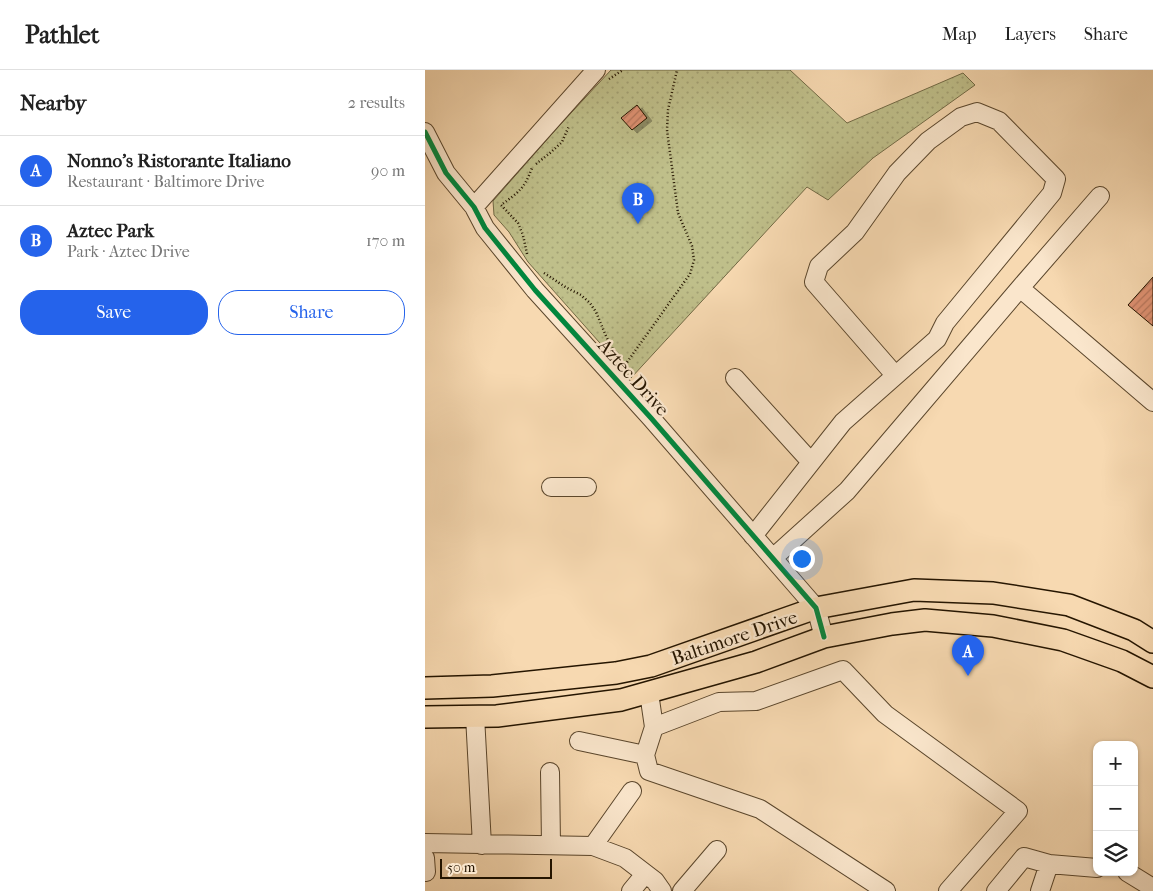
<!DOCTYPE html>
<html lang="en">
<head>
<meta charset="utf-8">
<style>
	:root { --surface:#fff; --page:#f2f2f2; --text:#222; --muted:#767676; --line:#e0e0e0; --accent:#2563eb }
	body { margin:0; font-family:"IM FELL French Canon",serif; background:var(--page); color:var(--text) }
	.controls { position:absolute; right:15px; bottom:15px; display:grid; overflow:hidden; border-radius:10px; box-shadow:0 1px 4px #0004 }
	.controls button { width:45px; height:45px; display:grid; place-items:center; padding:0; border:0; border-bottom:1px solid var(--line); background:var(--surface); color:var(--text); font:25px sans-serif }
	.scale { position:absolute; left:15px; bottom:12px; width:112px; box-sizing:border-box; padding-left:5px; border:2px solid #251500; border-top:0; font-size:14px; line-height:18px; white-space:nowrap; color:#251500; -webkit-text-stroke:4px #fae6cc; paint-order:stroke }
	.you { position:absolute; left:376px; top:488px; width:18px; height:18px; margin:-12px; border:4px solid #fff; border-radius:50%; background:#1a73e8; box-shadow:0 0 0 8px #1a73e833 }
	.badge { display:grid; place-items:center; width:32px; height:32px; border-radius:50%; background:var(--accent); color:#fff; font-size:16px; font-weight:700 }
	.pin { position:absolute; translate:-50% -41px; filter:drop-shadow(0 1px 2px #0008) }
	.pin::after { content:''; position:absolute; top:26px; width:18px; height:15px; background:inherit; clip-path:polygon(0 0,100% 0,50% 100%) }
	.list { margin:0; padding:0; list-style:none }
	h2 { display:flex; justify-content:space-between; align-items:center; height:65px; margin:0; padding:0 20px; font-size:21px }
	h2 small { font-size:16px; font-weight:400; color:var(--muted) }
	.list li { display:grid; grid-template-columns:32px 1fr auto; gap:15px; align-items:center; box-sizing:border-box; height:70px; padding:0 20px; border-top:1px solid var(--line) }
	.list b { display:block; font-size:19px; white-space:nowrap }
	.list p { margin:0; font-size:16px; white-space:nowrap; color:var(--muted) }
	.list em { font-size:16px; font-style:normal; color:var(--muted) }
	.actions { display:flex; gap:10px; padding:15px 20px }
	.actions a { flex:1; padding:11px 0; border:1px solid var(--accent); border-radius:20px; text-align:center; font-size:18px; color:var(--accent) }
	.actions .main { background:var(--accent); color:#fff }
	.icon { flex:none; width:28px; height:28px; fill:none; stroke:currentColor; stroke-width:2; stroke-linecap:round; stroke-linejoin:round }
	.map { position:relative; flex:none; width:728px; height:821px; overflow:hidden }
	header { display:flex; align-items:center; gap:30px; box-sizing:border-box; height:70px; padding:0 25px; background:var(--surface); border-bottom:1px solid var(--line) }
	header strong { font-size:24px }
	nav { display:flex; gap:28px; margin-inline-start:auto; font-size:18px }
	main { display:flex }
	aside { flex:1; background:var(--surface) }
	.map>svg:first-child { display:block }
	.park { fill:url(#park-dots); stroke:#726a45 }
	.building { fill:url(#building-hatch); stroke:#251500; filter:url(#shadow) }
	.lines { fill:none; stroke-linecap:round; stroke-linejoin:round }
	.minor-casing { stroke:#5a462c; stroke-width:20 }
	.major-casing { stroke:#251500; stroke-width:24 }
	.path { stroke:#251500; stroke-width:2.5; stroke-dasharray:1 2.5; stroke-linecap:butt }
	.minor { stroke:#fae6cc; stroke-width:18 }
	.major { stroke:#f7d9b1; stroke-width:21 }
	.cycleway-casing { stroke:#fae6cc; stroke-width:8 }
	.cycleway { stroke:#00873e; stroke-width:5 }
	.labels { text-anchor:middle; stroke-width:4.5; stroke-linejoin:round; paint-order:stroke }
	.street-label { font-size:19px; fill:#251500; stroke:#fae6cc }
</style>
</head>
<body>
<header>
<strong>Pathlet</strong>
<nav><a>Map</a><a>Layers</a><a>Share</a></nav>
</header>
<main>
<aside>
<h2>Nearby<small>2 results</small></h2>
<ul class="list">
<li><span class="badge">A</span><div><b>Nonno's Ristorante Italiano</b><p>Restaurant · Baltimore Drive</p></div><em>90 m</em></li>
<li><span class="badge">B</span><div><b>Aztec Park</b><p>Park · Aztec Drive</p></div><em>170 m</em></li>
</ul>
<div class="actions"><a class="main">Save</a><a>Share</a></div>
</aside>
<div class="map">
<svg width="728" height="821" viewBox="0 0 728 821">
	<defs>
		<pattern id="park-dots" width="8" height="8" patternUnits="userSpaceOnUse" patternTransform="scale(1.25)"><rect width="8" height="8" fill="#bfbf8a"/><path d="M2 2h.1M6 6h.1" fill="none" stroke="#a4a375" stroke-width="1.8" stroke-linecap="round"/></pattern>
		<pattern id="building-hatch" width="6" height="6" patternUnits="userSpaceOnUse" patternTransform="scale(1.25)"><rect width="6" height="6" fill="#df9273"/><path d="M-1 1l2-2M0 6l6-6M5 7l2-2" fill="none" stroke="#b5765c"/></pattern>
		<filter id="shadow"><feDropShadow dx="5" dy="3" stdDeviation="0" flood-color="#0004"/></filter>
	</defs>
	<rect width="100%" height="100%" fill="#f7d9b1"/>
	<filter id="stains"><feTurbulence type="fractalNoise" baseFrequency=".004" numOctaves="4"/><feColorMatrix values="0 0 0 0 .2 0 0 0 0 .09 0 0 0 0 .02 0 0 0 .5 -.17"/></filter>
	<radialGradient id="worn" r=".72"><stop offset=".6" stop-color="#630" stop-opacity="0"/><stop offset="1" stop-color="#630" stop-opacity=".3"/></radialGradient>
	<path class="park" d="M 186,0 L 365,0 L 422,53 L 538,3 L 550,15 L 448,88 L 403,130 L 382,117 L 206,308 L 103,192 L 84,162 L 69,145 L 68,131 L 133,57 Z"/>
	<path class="building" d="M 212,35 L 222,48 L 207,60 L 196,48 Z
		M 728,207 L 728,256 L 703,235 Z"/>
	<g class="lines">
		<g class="minor-casing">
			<path id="minor" d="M 0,62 L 21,103 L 49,137 L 60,158 L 110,220 L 226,348 L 391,538 L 399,567
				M 49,137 L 171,0
				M 595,218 L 728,332
				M 310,308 L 386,392
				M 126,417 L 162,417
				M 328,466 L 418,352 L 512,269 L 520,253 L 627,123 L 631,109 L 574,51 L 552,42 L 536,47 L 503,71 L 472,103 L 430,162 L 394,196 L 389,212 L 470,305
				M 348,488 L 422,421 L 595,218 L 675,126
				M 50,646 L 57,775
				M 229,657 L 294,632 L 331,631 L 418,600 L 460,644 L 593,741 L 523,821
				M 154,671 L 220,685 L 229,657 L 224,623
				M 220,685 L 224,701 L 335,739 L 461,821
				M 125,702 L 126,775
				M 0,773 L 168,776 L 200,788 L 230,811 L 237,821
				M 168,776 L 207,721
				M 0,788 L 1,802
				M 624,794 L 672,798
				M 702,802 L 728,818
				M 206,821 L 220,804
				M 257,821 L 292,780
				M 571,821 L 599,787 L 624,794 L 615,821"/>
		</g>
		<g class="major-casing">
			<path id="major" d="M 0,618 L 67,616 L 191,603 L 226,596 L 391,538 L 489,520 L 568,523 L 644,535 L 709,560 L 728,572
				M 0,647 L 72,646 L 196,630 L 331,592 L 399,567 L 467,554 L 500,550 L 568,556 L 638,570 L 697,591 L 728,607"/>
		</g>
		<path class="path" d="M 184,9 L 198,0
			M 111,94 L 125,83 L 137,72 L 144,56
			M 102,184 L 98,165 L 93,153 L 76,135 C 94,122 99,119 107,98
			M 119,203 L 142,218 L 156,225 L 165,233 L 171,242 L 181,266 L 190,283
			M 200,295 L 265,204 L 269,190 L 267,176 L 253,143 L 242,60 L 243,40 L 252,0"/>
		<use href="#minor" class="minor"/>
		<use href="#major" class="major"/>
		<g class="cycleway-casing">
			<path id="cycleway" d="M 0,62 L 21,103 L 49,137 L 60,158 L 110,220 L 226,348 L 391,538 L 399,567"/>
		</g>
		<use href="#cycleway" class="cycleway"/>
	</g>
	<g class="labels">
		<g class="street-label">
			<text transform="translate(209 307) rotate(48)" y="7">Aztec Drive</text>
			<text transform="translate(309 567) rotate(-19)" y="7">Baltimore Drive</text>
		</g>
	</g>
	<rect width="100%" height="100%" filter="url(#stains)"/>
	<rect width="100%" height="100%" fill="url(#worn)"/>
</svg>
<div class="controls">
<button>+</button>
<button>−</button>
<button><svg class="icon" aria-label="layers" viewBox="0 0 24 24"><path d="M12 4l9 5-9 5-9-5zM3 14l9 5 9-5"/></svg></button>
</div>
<div class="scale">50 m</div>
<div class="you"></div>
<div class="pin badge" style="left:543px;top:606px">A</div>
<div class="pin badge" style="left:213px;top:154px">B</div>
</div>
</main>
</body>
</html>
